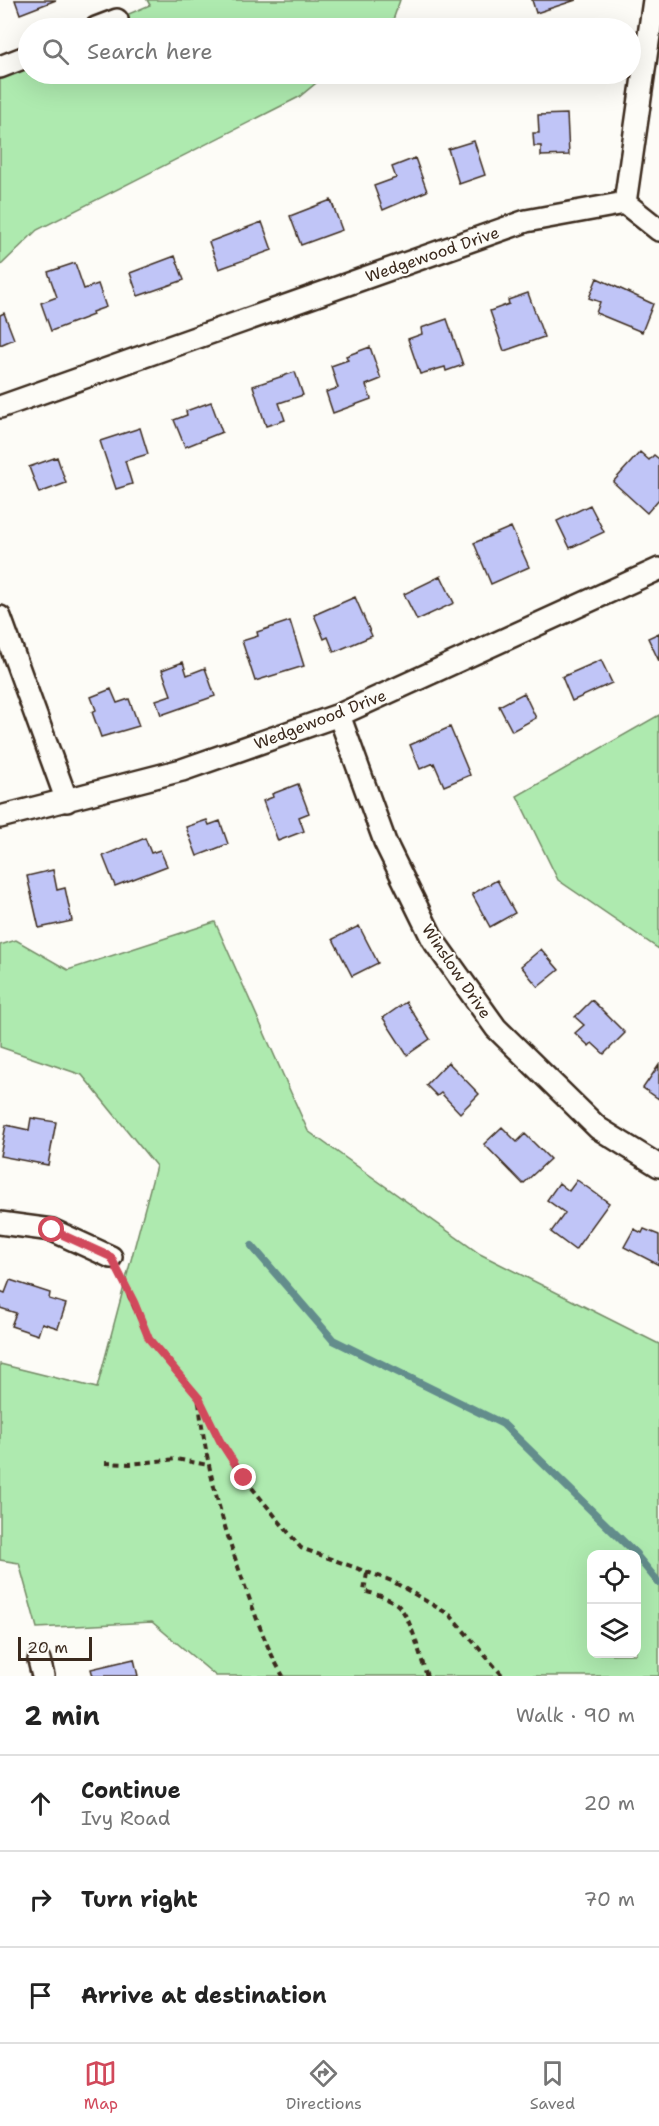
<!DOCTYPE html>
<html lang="en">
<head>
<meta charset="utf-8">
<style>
	:root { --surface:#fff; --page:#f2f2f2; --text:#222; --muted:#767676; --line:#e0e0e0; --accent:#d1495b }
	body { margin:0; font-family:"Shantell Sans",sans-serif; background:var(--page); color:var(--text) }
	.controls { position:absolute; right:18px; bottom:18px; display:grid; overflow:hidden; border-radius:12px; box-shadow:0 6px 24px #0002 }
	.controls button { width:54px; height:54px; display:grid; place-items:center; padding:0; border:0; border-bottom:2px solid var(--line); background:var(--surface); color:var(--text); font:30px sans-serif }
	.scale { position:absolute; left:18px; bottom:15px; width:74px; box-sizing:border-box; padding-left:6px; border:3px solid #3b2a1e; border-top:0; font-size:16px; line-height:21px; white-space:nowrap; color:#3b2a1e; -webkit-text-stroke:4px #fdfcf7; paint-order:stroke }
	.stop { position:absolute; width:18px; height:18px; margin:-14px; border:4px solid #d1495b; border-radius:50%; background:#fff }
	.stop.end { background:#d1495b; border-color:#fff; box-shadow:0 2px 6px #0008 }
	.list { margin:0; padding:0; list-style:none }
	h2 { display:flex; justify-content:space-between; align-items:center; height:78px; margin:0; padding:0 24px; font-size:26px }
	h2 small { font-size:20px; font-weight:400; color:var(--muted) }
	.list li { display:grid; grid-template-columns:39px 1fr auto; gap:18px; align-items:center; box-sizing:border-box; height:96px; padding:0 24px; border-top:2px solid var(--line) }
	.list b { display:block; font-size:22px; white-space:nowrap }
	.list p { margin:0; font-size:20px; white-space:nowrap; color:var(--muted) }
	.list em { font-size:20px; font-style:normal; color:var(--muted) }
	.icon { flex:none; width:33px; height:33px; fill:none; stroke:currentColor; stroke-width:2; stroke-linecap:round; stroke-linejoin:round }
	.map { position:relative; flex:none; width:659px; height:1676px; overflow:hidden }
	.search { position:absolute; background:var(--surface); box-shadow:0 6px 24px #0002; left:18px; right:18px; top:18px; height:66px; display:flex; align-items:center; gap:15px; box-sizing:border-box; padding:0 21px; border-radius:33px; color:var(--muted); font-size:22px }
	.sheet { height:366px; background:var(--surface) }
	nav { display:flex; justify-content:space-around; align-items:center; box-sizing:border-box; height:84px; border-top:2px solid var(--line); background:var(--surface); font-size:16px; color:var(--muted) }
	nav a { display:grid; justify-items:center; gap:3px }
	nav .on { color:var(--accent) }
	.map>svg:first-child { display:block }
	.green { fill:#aeeaaf; stroke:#748a66; stroke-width:1.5; fill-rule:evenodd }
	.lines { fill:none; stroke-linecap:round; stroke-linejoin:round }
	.stream { stroke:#638d8c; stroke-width:8 }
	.building { fill:#c0c5f7; stroke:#3b2a1e; stroke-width:1.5 }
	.street-casing { stroke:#3b2a1e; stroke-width:26 }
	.path { stroke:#3b2a1e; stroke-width:4; stroke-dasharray:6 4.5; stroke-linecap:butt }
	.street { stroke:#fdfcf7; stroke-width:21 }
	.route { stroke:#d1495b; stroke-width:8 }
	.labels { text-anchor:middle; stroke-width:4.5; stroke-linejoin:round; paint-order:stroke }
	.street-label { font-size:16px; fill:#3b2a1e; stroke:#fdfcf7 }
</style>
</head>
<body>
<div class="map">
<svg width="659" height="1676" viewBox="0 0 659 1676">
	<rect width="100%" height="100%" fill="#fdfcf7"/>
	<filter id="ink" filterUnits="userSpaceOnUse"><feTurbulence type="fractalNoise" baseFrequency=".0167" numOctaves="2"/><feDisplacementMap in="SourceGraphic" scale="12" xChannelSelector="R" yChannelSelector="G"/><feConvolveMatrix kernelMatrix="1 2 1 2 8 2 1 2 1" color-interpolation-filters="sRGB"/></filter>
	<g filter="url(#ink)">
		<path class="green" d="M 147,0 L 400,0 L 393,20 L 383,28 L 96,28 L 150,5 Z
			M 28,56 L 28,74 L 327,74 L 299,97 L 37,230 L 0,266 L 0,67 Z
			M 659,715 L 659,949 L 558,880 L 517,796 Z
			M 215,922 L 308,1131 L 480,1254 L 659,1344 L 659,1676 L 216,1676 L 152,1622 L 37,1628 L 19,1563 L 0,1560 L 0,1364 L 97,1388 L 156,1166 L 82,1075 L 0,1047 L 0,945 L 16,940 L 68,970 ZM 592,1554 L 636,1554 L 636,1654 L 592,1654 Z"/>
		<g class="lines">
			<path class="stream" d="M 252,1246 L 333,1340 L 503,1424 L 636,1554
				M 636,1555 L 659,1583"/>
		</g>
		<path class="building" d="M 15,0 L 56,0 L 20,14 Z
			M 532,0 L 576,0 L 536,13 Z
			M 567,114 L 569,155 L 541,156 L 541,146 L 534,146 L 533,133 L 539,133 L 538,115 Z
			M 474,141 L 485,175 L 459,184 L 448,149 Z
			M 415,158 L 427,191 L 383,210 L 374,186 L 396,178 L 392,167 Z
			M 331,200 L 342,230 L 301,245 L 290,216 Z
			M 262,222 L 272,250 L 219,269 L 209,242 Z
			M 175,256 L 184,280 L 138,296 L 130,273 Z
			M 75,263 L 84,289 L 98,284 L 106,307 L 92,312 L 93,315 L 51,331 L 41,303 L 57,297 L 48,272 Z
			M 597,278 L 653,304 L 642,332 L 596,313 L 600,302 L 589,298 Z
			M 528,293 L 544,337 L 504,351 L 490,311 L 509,304 L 508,300 Z
			M 4,313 L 14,339 L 0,345 L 0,315 Z
			M 447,319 L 463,365 L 446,371 L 445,367 L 420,374 L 408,339 L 422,334 L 421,328 Z
			M 370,347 L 381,379 L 366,385 L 371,399 L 333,413 L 326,392 L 338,388 L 331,366 L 348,360 L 346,356 Z
			M 295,372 L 303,395 L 279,403 L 285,420 L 266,426 L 253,386 Z
			M 211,402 L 222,432 L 185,447 L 174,420 L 187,415 L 186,411 Z
			M 140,428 L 148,454 L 125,461 L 132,484 L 116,489 L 100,441 Z
			M 640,452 L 649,460 L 654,455 L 659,459 L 659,499 L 647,513 L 613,482 Z
			M 57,457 L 66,483 L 39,493 L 29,467 Z
			M 590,505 L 604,532 L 570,548 L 557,521 Z
			M 511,527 L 529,567 L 491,584 L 474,543 Z
			M 441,576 L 454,603 L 417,620 L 404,594 Z
			M 355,597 L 372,636 L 334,652 L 328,637 L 324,639 L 314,615 Z
			M 290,621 L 304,666 L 255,681 L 242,641 L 258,636 L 257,632 Z
			M 659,633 L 659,661 L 648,638 Z
			M 601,660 L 612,683 L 572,701 L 562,677 Z
			M 183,662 L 187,675 L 205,668 L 215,696 L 161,715 L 156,700 L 171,695 L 162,670 Z
			M 111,689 L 117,703 L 129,699 L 139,726 L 101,737 L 92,712 L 96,710 L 91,697 Z
			M 524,693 L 536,718 L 512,731 L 499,706 Z
			M 450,727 L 470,775 L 444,786 L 434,763 L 420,769 L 410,745 Z
			M 298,784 L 309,813 L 299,817 L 304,831 L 278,841 L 263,801 L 273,797 L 272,794 Z
			M 207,820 L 209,825 L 220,821 L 228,844 L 197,856 L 186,827 Z
			M 145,838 L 151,853 L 160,850 L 167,866 L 115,886 L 103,856 Z
			M 53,870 L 57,890 L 65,888 L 72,921 L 39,928 L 27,876 Z
			M 497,880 L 515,913 L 490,927 L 472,894 Z
			M 359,926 L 378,963 L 352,976 L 333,939 Z
			M 541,949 L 559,970 L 538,987 L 521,966 Z
			M 592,1000 L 625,1033 L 604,1054 L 592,1043 L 589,1046 L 575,1033 L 584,1025 L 575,1017 Z
			M 406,1002 L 430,1039 L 407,1055 L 383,1018 Z
			M 448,1062 L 479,1094 L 460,1113 L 441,1093 L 437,1096 L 426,1085 Z
			M 659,1065 L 659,1099 L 643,1088 Z
			M 31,1118 L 56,1122 L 48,1165 L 0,1156 L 6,1125 L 29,1130 Z
			M 502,1127 L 517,1142 L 525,1134 L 550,1159 L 523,1184 L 484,1144 Z
			M 577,1180 L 609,1203 L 575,1250 L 551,1232 L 565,1213 L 547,1200 L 559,1183 L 569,1191 Z
			M 634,1229 L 642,1233 L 644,1229 L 659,1235 L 659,1265 L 624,1247 Z
			M 10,1280 L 50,1293 L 49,1299 L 66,1304 L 58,1328 L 42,1323 L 38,1335 L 11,1326 L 16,1313 L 0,1308 L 0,1291 L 5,1293 Z
			M 134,1659 L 138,1676 L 93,1676 L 91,1669 Z"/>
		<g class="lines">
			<g class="street-casing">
				<path id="street" d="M 96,28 L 117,20
					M 0,67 L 28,56
					M 625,203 L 654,0
					M 0,407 L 526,221 L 625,203 L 659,230
					M 0,617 L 67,801
					M 339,715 L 385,842 L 433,940 L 496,1028 L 598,1128 L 659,1166
					M 0,817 L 182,770 L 339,715 L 659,569
					M 0,1223 L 52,1230 L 111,1257
					M 39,1660 L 43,1676"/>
			</g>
			<path class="path" d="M 120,1275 L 149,1339 L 199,1398 L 220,1441 L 244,1478 L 301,1548 L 392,1581 L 450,1615 L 503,1676
				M 199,1402 C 206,1469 224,1529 247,1592 C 258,1622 267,1649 283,1676
				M 105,1463 L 130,1464 L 176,1459 L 208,1465
				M 367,1573 L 364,1591 C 375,1594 386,1597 395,1603 C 411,1613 420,1658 427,1676"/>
			<use href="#street" class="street"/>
		</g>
	</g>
	<g class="lines" filter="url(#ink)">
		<path class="route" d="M 52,1230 L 111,1257 L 134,1302 L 149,1339 L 199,1398 L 220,1441 L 244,1478"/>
	</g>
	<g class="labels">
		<g class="street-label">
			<text transform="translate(432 254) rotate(-19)" y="6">Wedgewood Drive</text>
			<text transform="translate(320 719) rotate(-21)" y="6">Wedgewood Drive</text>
			<text transform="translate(457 971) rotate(56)" y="6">Winslow Drive</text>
		</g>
	</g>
</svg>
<div class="controls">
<button><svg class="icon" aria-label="locate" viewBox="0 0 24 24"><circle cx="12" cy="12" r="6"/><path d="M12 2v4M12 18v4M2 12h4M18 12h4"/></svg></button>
<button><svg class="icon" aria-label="layers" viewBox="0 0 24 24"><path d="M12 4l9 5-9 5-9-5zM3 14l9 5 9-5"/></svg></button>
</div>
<div class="scale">20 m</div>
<div class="stop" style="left:52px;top:1230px"></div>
<div class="stop end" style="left:244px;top:1478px"></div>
<div class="search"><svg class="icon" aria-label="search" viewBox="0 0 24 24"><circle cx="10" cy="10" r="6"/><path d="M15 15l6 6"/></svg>Search here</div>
</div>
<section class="sheet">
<h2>2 min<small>Walk · 90 m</small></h2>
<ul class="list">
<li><svg class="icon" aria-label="ahead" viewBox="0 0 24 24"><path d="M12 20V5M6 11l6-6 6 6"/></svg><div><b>Continue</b><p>Ivy Road</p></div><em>20 m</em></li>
<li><svg class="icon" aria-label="right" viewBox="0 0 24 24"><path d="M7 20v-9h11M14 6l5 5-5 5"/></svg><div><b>Turn right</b></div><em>70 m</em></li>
<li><svg class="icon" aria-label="arrive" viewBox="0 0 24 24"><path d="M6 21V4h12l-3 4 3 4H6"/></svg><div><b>Arrive at destination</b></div></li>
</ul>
</section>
<nav>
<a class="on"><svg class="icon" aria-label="map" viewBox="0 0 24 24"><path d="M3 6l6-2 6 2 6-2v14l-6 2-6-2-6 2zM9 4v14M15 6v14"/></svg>Map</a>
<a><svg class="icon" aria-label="directions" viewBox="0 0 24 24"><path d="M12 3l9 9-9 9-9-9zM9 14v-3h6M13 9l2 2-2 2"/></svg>Directions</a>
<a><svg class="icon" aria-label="saved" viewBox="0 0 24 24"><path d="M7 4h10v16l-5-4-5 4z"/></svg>Saved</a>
</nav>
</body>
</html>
